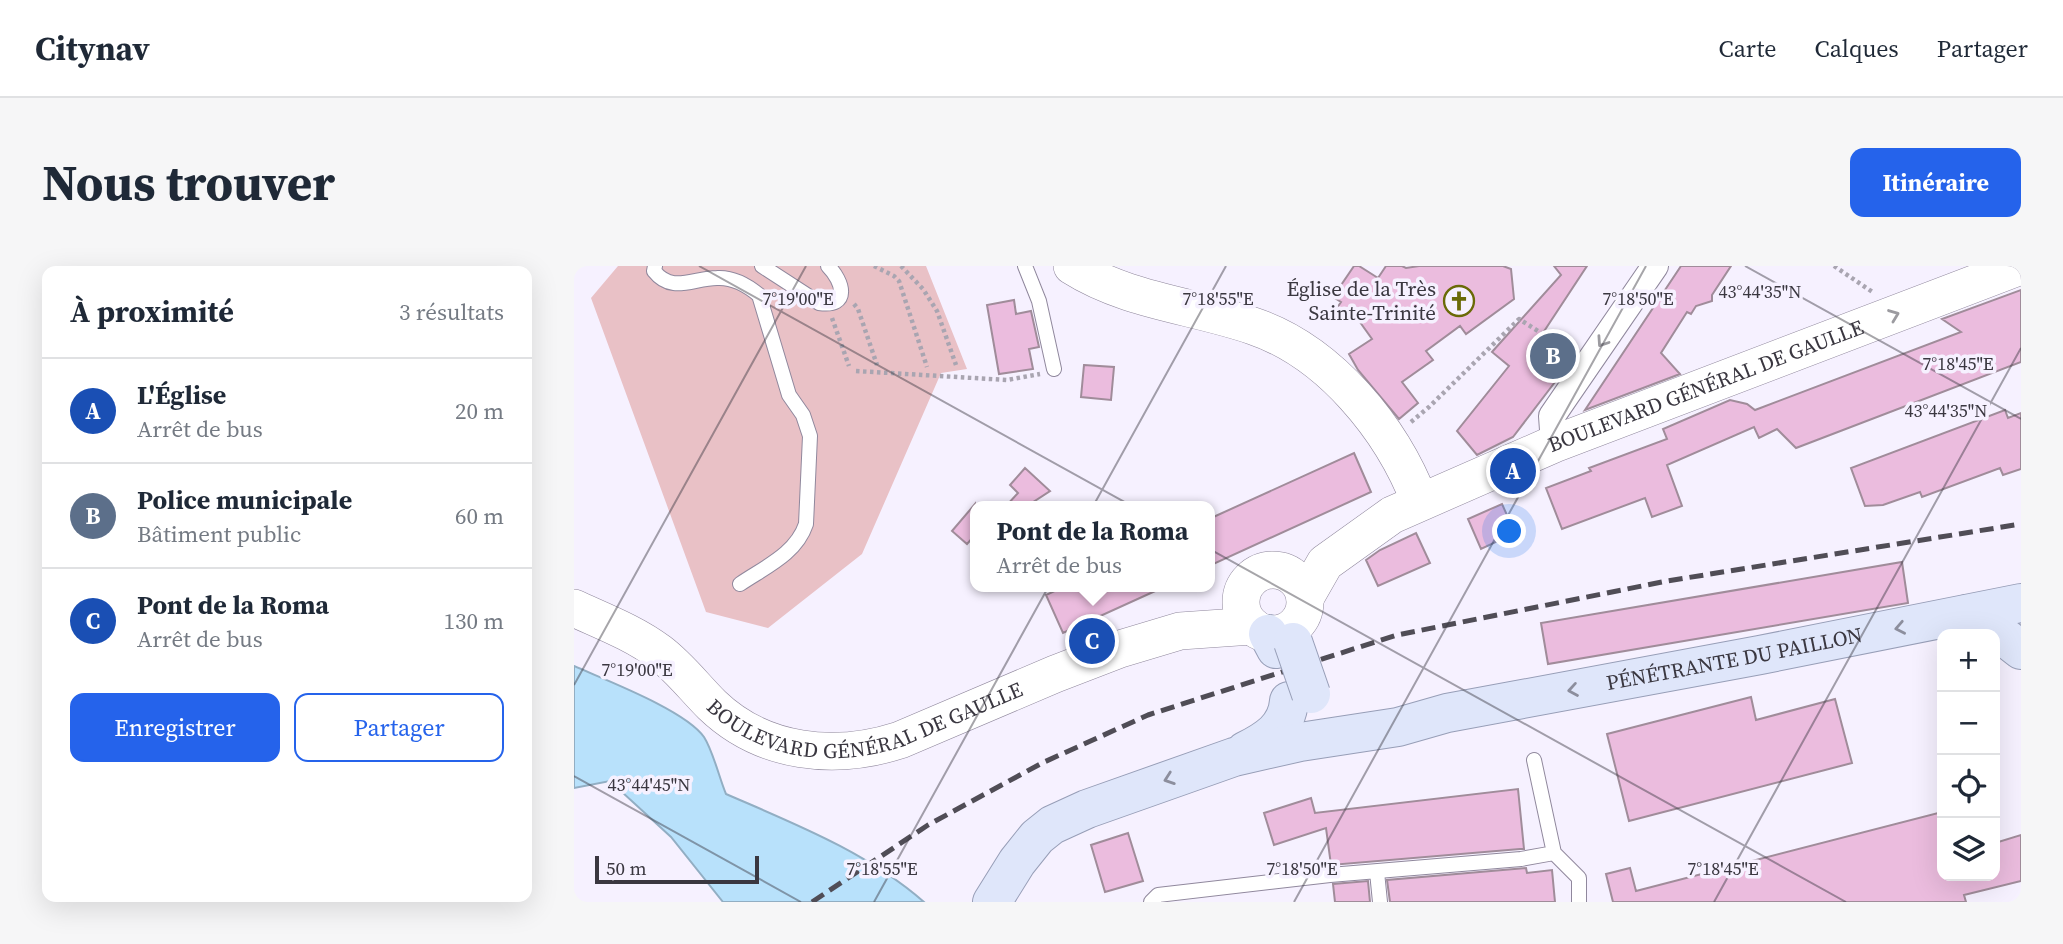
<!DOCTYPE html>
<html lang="fr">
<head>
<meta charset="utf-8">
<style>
	:root { --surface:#fff; --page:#f6f6f7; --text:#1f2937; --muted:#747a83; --line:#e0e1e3; --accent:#2563eb }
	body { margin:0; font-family:"Source Serif 4",serif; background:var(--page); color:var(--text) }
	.controls { position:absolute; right:21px; bottom:21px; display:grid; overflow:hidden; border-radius:14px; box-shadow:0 7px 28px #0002 }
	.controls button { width:63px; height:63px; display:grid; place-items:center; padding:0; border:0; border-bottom:2px solid var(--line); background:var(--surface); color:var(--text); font:35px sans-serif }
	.scale { position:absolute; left:21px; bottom:18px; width:164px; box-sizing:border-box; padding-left:7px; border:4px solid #3a3740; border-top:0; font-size:19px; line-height:24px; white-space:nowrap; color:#3a3740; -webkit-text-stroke:5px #f6f1ff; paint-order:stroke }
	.you { position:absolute; left:936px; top:266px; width:24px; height:24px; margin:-18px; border:5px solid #fff; border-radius:50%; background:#1a73e8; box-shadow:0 0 0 10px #1a73e833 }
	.badge { display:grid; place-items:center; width:46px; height:46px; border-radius:50%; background:var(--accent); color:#fff; font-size:23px; font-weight:700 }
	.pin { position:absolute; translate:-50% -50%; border:4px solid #fff; box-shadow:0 2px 7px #0006 }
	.popup { position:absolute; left:396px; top:235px; width:245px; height:91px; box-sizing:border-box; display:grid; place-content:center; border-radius:14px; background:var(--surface); filter:drop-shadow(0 2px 5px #0005); font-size:23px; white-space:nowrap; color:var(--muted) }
	.popup b { font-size:26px; color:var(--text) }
	.popup::after { content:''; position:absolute; left:50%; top:100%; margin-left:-14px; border:14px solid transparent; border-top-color:var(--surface) }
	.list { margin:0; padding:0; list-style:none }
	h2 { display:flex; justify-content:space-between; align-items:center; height:91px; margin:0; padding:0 28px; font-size:30px }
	h2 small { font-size:23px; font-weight:400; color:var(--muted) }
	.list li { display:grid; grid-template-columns:46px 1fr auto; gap:21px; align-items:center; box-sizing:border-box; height:105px; padding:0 28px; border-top:2px solid var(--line) }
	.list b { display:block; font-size:26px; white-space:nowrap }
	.list p { margin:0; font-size:23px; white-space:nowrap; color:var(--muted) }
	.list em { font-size:23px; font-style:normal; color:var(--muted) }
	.actions { display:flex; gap:14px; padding:21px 28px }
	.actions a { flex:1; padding:16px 0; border:2px solid var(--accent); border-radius:14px; text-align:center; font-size:24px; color:var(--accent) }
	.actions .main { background:var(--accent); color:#fff }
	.icon { flex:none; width:38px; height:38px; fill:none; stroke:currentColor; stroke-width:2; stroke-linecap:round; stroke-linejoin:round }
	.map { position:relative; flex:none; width:1447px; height:636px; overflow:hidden; border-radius:14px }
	header { display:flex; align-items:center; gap:42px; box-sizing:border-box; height:98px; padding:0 35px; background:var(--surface); border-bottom:2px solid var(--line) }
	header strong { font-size:33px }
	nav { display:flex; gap:38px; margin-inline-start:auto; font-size:24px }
	.intro { display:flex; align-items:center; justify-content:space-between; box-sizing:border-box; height:168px; padding:0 42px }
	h1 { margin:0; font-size:49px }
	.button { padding:18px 32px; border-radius:14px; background:var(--accent); color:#fff; font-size:24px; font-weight:700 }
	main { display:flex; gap:42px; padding:0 42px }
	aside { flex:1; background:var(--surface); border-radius:14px; box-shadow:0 7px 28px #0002 }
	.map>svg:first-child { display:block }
	.green { fill:#e9c1c6 }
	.water { fill:#b8e1fb; stroke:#92aec3; stroke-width:2 }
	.building { fill:#ebbcde; stroke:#a08c9a; stroke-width:2 }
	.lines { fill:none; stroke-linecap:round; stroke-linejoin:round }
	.lane-casing { stroke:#90889d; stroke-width:16 }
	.street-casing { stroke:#90889d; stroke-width:28 }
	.secondary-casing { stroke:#90889d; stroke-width:38 }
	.primary-casing { stroke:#979eb7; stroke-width:40 }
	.path { stroke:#a9a5b1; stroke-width:4.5; stroke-dasharray:3.5 3.5; stroke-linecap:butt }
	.lane { stroke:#fff; stroke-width:14 }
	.street { stroke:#fff; stroke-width:26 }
	.secondary { stroke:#fff; stroke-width:37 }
	.primary { stroke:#dfe6fa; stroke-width:38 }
	.rail { stroke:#504d56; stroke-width:5; stroke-dasharray:14 7; stroke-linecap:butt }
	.primary-bridge-casing { stroke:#979eb7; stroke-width:40; stroke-linecap:butt }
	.primary-bridge { stroke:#dfe6fa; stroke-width:38 }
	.oneway { stroke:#9c9ba0 }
	.oneway2 { stroke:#8c8e9d }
	.ticks { fill:none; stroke:#3a3740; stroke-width:2; stroke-opacity:0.45 }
	.labels { text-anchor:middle; stroke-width:7; stroke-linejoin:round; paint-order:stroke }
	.poi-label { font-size:21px; fill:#3a3740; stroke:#f6f1ff; text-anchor:end }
	.street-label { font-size:21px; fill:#3a3740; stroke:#f6f1ff }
	.ticks-label { font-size:18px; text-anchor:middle; fill:#3a3740; stroke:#f6f1ff; stroke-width:7; stroke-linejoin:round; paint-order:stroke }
</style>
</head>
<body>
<header>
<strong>Citynav</strong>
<nav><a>Carte</a><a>Calques</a><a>Partager</a></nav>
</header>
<div class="intro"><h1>Nous trouver</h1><a class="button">Itinéraire</a></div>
<main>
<aside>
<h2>À proximité<small>3 résultats</small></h2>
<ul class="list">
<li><span class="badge" style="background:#1a4fb4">A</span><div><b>L'Église</b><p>Arrêt de bus</p></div><em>20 m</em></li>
<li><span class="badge" style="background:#5c6f8a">B</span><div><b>Police municipale</b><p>Bâtiment public</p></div><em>60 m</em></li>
<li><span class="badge" style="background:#1a4fb4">C</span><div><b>Pont de la Roma</b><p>Arrêt de bus</p></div><em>130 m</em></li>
</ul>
<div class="actions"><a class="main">Enregistrer</a><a>Partager</a></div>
</aside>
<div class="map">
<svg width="1447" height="636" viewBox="0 0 1447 636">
	<rect width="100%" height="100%" fill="#f6f1ff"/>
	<path class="green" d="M 44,0 L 352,0 L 393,103 L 367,107 L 288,288 L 194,362 L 132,346 L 17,32 Z"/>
	<path class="water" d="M 0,400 C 31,414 111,444 130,471 C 139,485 145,511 152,528 C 221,558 293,586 350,636 L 149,636 L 97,571 L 36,515 L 0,522 Z"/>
	<path class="building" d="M 780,0 L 785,0 L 804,12 L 812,0 L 828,0 L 832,2 L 845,0 L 929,0 L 937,3 L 940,33 L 892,68 L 886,60 L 852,85 L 859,94 L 828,116 L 844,137 L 825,153 L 784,104 L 775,88 L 798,73 L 783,52 L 763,42 L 767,36 L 759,31 Z
		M 980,0 L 1013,0 L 965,73 L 986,87 L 985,92 L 994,99 L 939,171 L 903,189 L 883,165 L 935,100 L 918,86 L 987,9 Z
		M 1107,0 L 1157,0 L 1138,29 L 1138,35 L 1122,40 L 1117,48 L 1113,46 L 1087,87 L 1106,108 L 1011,144 Z
		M 1447,24 L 1447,96 L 1222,182 L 1203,163 L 1185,172 L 1180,161 L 1093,199 L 1108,240 L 1078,251 L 1071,232 L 988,263 L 972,222 L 1017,205 L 1015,202 L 1093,173 L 1089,163 L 1156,134 L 1173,138 L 1181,144 L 1387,66 L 1368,53 Z
		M 440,34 L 442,48 L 457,45 L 465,81 L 455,83 L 459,103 L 425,108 L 413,39 Z
		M 510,99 L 540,101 L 537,134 L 507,131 Z
		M 1431,144 L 1434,152 L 1447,147 L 1447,203 L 1429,209 L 1426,202 L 1348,231 L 1346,226 L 1309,239 L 1291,240 L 1277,202 Z
		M 780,187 L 797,226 L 635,300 L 635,253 Z
		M 451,202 L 476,225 L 453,240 L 432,240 L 444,227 L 436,219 Z
		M 401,238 L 401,269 L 393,278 L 378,265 Z
		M 928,238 L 941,267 L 907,283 L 894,253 Z
		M 842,267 L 856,297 L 804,320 L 792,294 L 806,284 Z
		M 1328,296 L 1334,337 L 974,398 L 967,357 Z
		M 489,321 L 590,321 L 489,367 L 472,329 Z
		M 1177,431 L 1182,454 L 1261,433 L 1278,497 L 1055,555 L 1033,468 Z
		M 944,523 L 950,583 L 946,583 L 757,599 L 752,562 L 700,579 L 690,547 L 737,532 L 741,547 Z
		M 1368,546 L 1368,610 L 1421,610 L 1421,577 L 1447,569 L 1447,615 L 1390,629 L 1392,636 L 1039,636 L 1032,608 L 1056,602 L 1062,625 Z
		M 554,567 L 569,615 L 531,626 L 517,579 Z
		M 952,602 L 953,607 L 978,604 L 981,636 L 816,636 L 813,614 Z
		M 794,615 L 796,636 L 761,636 L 759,618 Z"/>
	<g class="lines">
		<g class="lane-casing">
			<path id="lane" d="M 81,0 L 80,5 C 98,28 119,12 143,12 C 159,11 173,19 185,29 L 215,129 L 229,149 L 236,170 L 232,258 C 222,288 191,301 166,318
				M 188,0 L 245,37 C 277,42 269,15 254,0
				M 451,0 L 465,35 L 480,103
				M 960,494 L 980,587
				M 803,606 L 806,636
				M 577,636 L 584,629 L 756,609 L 947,593 L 980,587 L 1005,612 L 1005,636"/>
		</g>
		<g class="street-casing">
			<path id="street" d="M 980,178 L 978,150 L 1081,0"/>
		</g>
		<g class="secondary-casing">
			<g id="secondary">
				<path d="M 498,0 C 553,35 618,39 679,60 C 756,86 818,163 846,236"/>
				<circle cx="699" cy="336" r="32"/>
				<path id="s1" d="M 731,332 L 751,297 L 818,249 L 980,178 L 1447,0"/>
				<path id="s2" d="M 0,342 C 28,355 60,367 85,386 C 105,401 120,421 138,439 C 189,488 261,495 326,474 L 481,408 L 546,383 L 606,365 L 678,360"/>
			</g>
		</g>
		<g class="primary-casing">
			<g id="primary">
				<path d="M 1393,348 L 1415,359 L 1447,384"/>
				<path d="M 694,368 L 702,383"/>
				<path d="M 671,485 C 693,474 713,462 715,435"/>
				<path id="s3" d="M 418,636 L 443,596 L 463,571 L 478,559 L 513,543 L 660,491 L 726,476 L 824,461 L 873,447 L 1186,389 L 1447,337"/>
			</g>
		</g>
		<path class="path" d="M 300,0 L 320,10 L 325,15 L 353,101
			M 327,0 L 349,23 L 363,45 L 382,99
			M 1260,0 L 1300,27
			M 280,38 L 284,43 L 303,99
			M 258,52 L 275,100
			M 282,105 L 433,114 L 466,108
			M 837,156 L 855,141 L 945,53 L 997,86"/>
		<use href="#lane" class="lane"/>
		<use href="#street" class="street"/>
		<use href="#secondary" class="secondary"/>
		<use href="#primary" class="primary"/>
		<path class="rail" d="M 238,636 L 354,559 L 468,497 L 574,449 L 823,369 L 1093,315 L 1447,258"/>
		<g class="primary-bridge-casing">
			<path id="primary-bridge" d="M 719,376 L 737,428"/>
		</g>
		<use href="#primary-bridge" class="primary-bridge"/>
	</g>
	<defs><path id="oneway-chevron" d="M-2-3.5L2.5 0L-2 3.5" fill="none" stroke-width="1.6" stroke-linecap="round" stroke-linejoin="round" transform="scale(1.75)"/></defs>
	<g class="oneway">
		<use href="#oneway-chevron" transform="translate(1320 49) rotate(-21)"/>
		<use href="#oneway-chevron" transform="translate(1028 76) rotate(124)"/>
	</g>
	<g class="oneway2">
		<use href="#oneway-chevron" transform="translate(1326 362) rotate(169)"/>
		<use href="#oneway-chevron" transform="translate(999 424) rotate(170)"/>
		<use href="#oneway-chevron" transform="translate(595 513) rotate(161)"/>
	</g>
	<path class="ticks" d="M 125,0 L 1272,636M 1171,0 L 1447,153M 0,419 L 232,0M 0,510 L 227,636M 300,636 L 652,0M 720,636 L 1072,0M 1140,636 L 1447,82"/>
	<defs>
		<g id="church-ring" transform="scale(1.575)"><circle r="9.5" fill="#f6f1ff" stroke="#6a6a07" stroke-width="1.5"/><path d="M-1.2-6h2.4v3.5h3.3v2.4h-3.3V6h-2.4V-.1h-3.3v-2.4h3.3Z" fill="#6a6a07"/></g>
	</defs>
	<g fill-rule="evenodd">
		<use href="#church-ring" x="885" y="35"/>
	</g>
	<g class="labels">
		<g class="poi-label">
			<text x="862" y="30">Église de la Très<tspan x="862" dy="24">Sainte-Trinité</tspan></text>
		</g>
		<g class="street-label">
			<text dy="7" stroke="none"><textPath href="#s1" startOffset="462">BOULEVARD GÉNÉRAL DE GAULLE</textPath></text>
			<text dy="7" stroke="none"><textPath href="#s3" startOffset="803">PÉNÉTRANTE DU PAILLON</textPath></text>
			<text dy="7" stroke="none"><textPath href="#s2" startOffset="336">BOULEVARD GÉNÉRAL DE GAULLE</textPath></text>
		</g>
	</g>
	<g class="ticks-label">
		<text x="1186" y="32">43°44'35"N</text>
		<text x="224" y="39">7°19'00"E</text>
		<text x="644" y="39">7°18'55"E</text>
		<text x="1064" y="39">7°18'50"E</text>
		<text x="1384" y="104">7°18'45"E</text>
		<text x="1372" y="151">43°44'35"N</text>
		<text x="63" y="410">7°19'00"E</text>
		<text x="75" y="525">43°44'45"N</text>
		<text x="308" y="609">7°18'55"E</text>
		<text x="728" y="609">7°18'50"E</text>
		<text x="1149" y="609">7°18'45"E</text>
	</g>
</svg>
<div class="controls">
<button>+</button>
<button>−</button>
<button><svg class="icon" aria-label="locate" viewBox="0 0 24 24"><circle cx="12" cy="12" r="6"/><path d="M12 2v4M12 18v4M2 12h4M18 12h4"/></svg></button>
<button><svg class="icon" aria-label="layers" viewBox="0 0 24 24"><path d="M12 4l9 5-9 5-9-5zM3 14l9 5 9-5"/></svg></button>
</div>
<div class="scale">50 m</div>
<div class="you"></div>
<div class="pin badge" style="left:939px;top:205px;background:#1a4fb4">A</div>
<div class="pin badge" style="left:979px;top:90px;background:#5c6f8a">B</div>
<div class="pin badge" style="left:518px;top:375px;background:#1a4fb4">C</div>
<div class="popup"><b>Pont de la Roma</b>Arrêt de bus</div>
</div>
</main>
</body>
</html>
